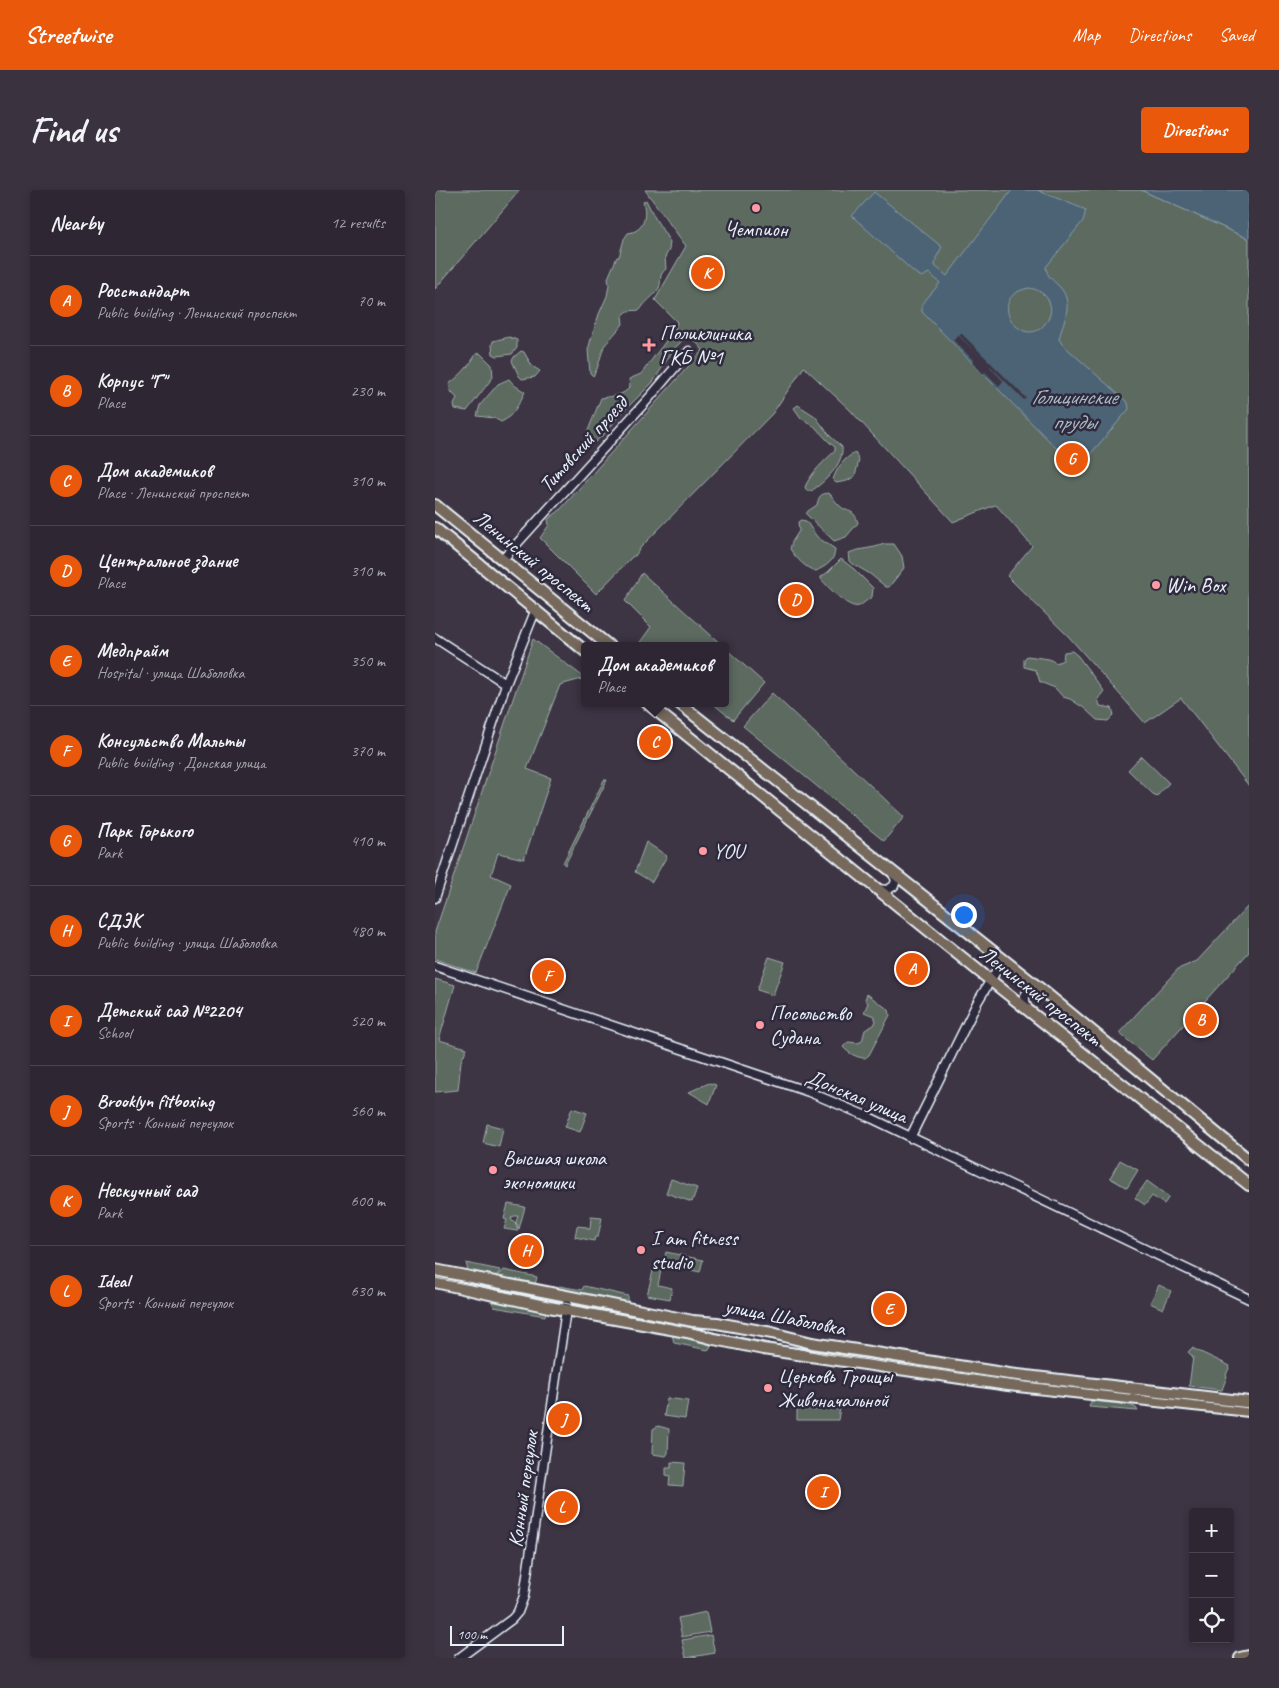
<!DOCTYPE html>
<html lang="en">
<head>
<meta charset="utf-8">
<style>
	:root { --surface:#2e2733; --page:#3a333f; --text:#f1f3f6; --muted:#a7a5ac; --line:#49444e; --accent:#ea580c }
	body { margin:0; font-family:Caveat,sans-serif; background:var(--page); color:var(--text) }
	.controls { position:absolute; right:15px; bottom:15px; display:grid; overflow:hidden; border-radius:5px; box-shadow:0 2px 8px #0003 }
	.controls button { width:45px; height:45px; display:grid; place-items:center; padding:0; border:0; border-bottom:1px solid var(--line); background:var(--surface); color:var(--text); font:25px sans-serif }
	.scale { position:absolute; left:15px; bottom:12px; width:114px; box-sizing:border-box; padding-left:5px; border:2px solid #e8f1f8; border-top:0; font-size:14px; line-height:18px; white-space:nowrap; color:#e8f1f8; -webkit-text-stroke:4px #2f2a3d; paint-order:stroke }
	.you { position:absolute; left:528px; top:724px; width:18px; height:18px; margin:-12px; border:4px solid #fff; border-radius:50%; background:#1a73e8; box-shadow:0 0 0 8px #1a73e833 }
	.badge { display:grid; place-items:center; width:32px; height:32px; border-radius:50%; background:var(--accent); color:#fff; font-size:16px; font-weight:700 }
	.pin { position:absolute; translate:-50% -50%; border:2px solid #fff; box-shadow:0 1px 5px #0006 }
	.popup { position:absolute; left:146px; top:452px; width:148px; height:65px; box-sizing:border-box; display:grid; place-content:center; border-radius:5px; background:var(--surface); filter:drop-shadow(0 1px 4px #0005); font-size:16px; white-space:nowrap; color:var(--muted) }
	.popup b { font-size:19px; color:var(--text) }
	.popup::after { content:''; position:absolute; left:50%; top:100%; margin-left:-10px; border:10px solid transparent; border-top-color:var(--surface) }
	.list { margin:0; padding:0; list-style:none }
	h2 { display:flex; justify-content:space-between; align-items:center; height:65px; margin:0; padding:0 20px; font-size:21px }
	h2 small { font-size:16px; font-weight:400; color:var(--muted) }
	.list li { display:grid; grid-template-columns:32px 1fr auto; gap:15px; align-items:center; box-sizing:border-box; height:90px; padding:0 20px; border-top:1px solid var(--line) }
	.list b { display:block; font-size:19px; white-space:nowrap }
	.list p { margin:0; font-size:16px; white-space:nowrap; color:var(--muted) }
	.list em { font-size:16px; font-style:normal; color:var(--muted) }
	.icon { flex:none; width:28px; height:28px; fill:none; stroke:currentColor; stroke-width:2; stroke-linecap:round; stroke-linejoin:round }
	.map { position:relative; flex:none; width:814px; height:1468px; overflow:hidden; border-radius:5px }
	header { display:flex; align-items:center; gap:30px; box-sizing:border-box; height:70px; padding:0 25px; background:var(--accent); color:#fff }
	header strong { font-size:24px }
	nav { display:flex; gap:28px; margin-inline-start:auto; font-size:18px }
	.intro { display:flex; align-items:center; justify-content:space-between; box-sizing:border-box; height:120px; padding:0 30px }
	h1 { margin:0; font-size:35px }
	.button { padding:12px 22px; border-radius:5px; background:var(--accent); color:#fff; font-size:18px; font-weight:700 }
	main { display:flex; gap:30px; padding:0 30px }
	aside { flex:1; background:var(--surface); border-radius:5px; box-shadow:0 2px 8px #0003 }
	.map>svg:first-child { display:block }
	.green { fill:#5b6a61; stroke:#a2aeac }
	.water { fill:#4b6475; stroke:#8a9ca9; fill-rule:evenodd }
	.pier { fill:#3d3444 }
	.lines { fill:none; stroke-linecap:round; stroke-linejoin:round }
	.minor-casing { stroke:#e8f1f8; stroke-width:11 }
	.major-casing { stroke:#e8f1f8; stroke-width:14 }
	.minor { stroke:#2f2a3d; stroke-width:8 }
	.major { stroke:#76695c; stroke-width:10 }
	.tram { stroke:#e8f1f8; stroke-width:1 }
	.poi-dot { fill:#ff9aa2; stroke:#2f2a3d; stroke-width:2 }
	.labels { text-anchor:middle; stroke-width:5; stroke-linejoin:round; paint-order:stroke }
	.poi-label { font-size:21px; fill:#e8f1f8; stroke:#2f2a3d; text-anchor:start }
	.street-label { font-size:21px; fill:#e8f1f8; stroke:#2f2a3d }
	.water-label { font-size:22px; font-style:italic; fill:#a9b9c4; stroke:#2f2a3d }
</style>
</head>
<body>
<header>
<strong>Streetwise</strong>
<nav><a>Map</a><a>Directions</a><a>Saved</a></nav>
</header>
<div class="intro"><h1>Find us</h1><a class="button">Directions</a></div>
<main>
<aside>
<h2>Nearby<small>12 results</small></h2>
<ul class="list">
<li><span class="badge">A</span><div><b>Росстандарт</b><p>Public building · Ленинский проспект</p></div><em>70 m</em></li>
<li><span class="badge">B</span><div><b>Корпус &quot;Г&quot;</b><p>Place</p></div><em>230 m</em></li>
<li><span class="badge">C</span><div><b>Дом академиков</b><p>Place · Ленинский проспект</p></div><em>310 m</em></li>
<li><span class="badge">D</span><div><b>Центральное здание</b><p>Place</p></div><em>310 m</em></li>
<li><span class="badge">E</span><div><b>Медпрайм</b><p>Hospital · улица Шаболовка</p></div><em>350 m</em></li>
<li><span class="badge">F</span><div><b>Консульство Мальты</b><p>Public building · Донская улица</p></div><em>370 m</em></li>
<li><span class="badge">G</span><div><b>Парк Горького</b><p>Park</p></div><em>410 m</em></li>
<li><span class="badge">H</span><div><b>СДЭК</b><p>Public building · улица Шаболовка</p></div><em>480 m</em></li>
<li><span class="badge">I</span><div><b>Детский сад №2204</b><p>School</p></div><em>520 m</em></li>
<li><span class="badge">J</span><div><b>Brooklyn fitboxing</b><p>Sports · Конный переулок</p></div><em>560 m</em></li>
<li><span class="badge">K</span><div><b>Нескучный сад</b><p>Park</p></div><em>600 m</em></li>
<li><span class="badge">L</span><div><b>Ideal</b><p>Sports · Конный переулок</p></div><em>630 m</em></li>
</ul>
</aside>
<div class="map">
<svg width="814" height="1468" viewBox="0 0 814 1468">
	<rect width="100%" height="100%" fill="#3d3444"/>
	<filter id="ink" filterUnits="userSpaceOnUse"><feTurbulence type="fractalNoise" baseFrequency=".02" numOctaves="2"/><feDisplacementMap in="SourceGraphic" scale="10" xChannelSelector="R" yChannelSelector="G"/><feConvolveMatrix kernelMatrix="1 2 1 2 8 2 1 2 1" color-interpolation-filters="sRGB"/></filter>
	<g filter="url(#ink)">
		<path class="green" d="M 0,0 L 85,0 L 0,99 Z
			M 210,0 L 706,0 L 814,49 L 814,596 L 746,508 L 710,533 L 634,447 L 572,386 L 597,356 L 562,316 L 560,315 L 518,332 L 415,220 L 369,177 L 337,224 L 206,357 L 200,366 L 198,366 L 161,404 L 105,348 L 114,335 L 113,329 L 124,321 L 268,160 L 254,144 L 239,159 L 218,192 L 182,228 L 173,241 L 160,252 L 155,251 L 152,243 L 166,208 C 177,206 188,206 195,197 L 194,189 L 206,184 L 240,139 L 242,132 L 220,110 L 251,56 Z
			M 211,10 L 220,28 L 235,52 L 234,60 L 230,67 L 231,79 C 223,85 227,91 224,98 C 219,107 210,111 205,120 L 193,121 L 187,126 L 188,134 L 169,156 L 162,179 L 158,186 L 155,183 L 153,160 L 156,149 L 164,124 L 172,106 L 174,95 L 173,88 L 182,67 L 184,67 L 189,49 L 193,43 C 210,41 212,25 208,12 Z
			M 74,147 L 82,150 L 82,158 L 77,164 L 62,166 L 58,164 L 57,155 L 58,151 Z
			M 86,161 L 89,162 L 97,176 L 105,181 L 100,187 L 87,189 L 84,186 L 77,171 L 79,167 Z
			M 45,163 L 57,175 L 58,187 L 32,221 L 20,219 L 19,215 L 22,208 L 16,202 L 14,194 C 25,186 35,175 41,164 Z
			M 74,189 L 79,195 L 90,202 C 85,212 77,228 66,232 L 59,228 L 42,226 L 45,215 L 63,194 Z
			M 363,215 L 380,226 L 395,246 L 407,257 C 409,274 389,293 376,301 L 372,301 L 370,297 C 376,283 389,271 400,261 L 400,257 L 394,252 L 380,237 L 366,228 L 359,218 Z
			M 420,263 L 424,270 L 420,286 L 412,291 L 401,293 L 398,290 C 401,279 409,268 420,263 Z
			M 394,303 C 398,307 401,313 405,316 C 414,324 419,318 423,333 L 411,347 L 399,351 L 371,324 L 373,321 L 382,315 C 384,306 385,304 394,303 Z
			M 366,330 L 371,331 L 382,347 L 400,359 C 400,371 391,376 381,381 C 371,379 361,368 355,359 L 357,352 L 364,341 L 363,332 Z
			M 449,354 L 459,354 L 467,366 L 469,378 L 454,397 L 451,397 L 435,384 L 418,374 L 415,371 L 414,363 C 425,358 438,359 449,354 Z
			M 406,369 L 419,379 L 438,398 L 437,407 C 433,409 428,414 424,416 C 414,420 392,396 386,389 L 386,387 L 393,382 Z
			M 207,383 L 288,456 L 203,455 L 216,437 L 190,411 Z
			M 98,449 L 150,488 L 125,495 L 92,579 L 116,588 L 89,669 L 63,663 L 56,685 L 76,694 L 41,783 L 0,769 L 0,742 Z
			M 290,458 L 329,493 L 298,530 L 277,513 L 290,513 Z
			M 637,461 L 643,466 L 669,501 L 663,509 L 665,516 L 677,518 L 679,525 L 673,531 L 662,530 L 649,518 L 635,509 L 628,507 L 620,498 L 605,492 L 601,480 L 589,477 L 589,469 L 592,466 L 614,469 L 621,473 L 628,470 L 629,462 Z
			M 337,503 L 469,627 L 449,651 L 308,536 Z
			M 706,566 L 734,593 L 721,607 L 693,580 Z
			M 169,590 L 172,590 L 130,675 L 128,673 Z
			M 211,652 L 232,666 L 217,692 L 200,682 Z
			M 814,715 L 814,762 L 717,870 L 684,843 L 743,779 L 762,771 Z
			M 334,767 L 350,772 L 338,805 L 322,800 Z
			M 0,789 L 20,795 L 4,850 L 32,858 L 26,871 L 23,900 L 0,902 Z
			M 432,804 L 454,820 L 455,825 L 434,865 L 430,868 C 422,868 413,863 408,857 L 413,852 L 423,853 L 427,851 L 430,840 L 439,835 L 441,831 L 439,826 L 429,822 L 433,813 L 430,809 Z
			M 274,893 L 281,895 L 274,914 L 254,902 Z
			M 137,918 L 152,923 L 145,942 L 130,937 Z
			M 52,934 L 68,938 L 64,957 L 48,953 Z
			M 685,970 L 703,980 L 692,998 L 675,988 Z
			M 236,989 L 262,998 L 257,1012 L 231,1003 Z
			M 712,991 L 734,1007 L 729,1014 L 717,1006 L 710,1015 L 700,1008 Z
			M 73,1014 L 90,1017 L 84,1039 L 81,1032 L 83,1026 L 79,1026 L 76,1028 L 77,1031 L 80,1032 L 83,1041 L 82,1041 L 69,1039 L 72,1030 L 69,1029 Z
			M 156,1027 L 167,1028 L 163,1047 L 160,1047 L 159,1051 L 140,1047 L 142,1036 L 152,1037 L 152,1039 L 155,1039 Z
			M 231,1062 L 268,1070 L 265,1082 L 228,1074 Z
			M 31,1073 L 65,1080 L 65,1081 L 60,1087 L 33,1081 Z
			M 220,1073 L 227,1075 L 223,1095 L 237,1098 L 235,1109 L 212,1105 Z
			M 69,1080 L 102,1087 L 100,1095 L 63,1091 L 62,1087 Z
			M 724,1095 L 736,1101 L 728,1119 L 715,1113 Z
			M 124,1096 L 147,1100 L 149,1096 L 193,1106 L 193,1116 L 123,1101 Z
			M 56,1109 L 111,1120 L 110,1126 L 59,1117 Z
			M 237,1144 L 276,1151 L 275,1158 L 273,1160 L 239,1153 Z
			M 757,1158 L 795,1176 L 791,1185 L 792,1186 L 787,1200 L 754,1196 L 758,1167 L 753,1162 Z
			M 232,1208 L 253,1211 L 250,1229 L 229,1226 Z
			M 656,1211 L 695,1215 L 701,1218 L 703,1221 L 654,1217 Z
			M 376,1216 L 405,1218 L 403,1230 L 362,1230 L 362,1218 Z
			M 223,1236 L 234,1239 L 233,1263 L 231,1266 L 217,1264 L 218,1239 Z
			M 236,1272 L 250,1273 L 248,1296 L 234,1295 L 235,1286 L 231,1285 L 231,1278 L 236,1278 Z
			M 271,1422 L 275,1442 L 247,1447 L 243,1428 Z
			M 276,1445 L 280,1463 L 251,1468 L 247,1450 Z"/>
		<path class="water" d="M 577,0 L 602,0 L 651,20 L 648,31 L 611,77 C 612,87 618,90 624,96 C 640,113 628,131 624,149 L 627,154 L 693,213 L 694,219 L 646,275 L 638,275 L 487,122 L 487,114 L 505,93 L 494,83 L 487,87 L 480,83 L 417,26 L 439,2 L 507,57 L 501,68 L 500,76 L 512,86 ZM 594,98 C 610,100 622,115 612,131 C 590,166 546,107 594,98 Z
			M 706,0 L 814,0 L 814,49 Z"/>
		<path class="pier" d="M 526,143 L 591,208 L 589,210 L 555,176 L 555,177 L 568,191 L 564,196 L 550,182 L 548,184 L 537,172 L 538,170 L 518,150 L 523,145 L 545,167 L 524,145 Z"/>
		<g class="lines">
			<g class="minor-casing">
				<path id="minor" d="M 68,369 L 215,207 L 254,161
					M 0,448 L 71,494
					M 443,699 L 452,700 L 459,696 L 461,690 L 457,682
					M 0,708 L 71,494 L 101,419
					M 0,776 L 374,902 L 436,928 L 814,1109
					M 593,820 L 590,811 L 590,805 L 597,799 L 606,801
					M 475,948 L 543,811 L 568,770
					M 24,1468 L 77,1429 L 83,1422 L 89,1406 L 133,1106"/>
			</g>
			<g class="major-casing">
				<path id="major" d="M 0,315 L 174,456
					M 0,338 L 150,461
					M 212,513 L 555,790 L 814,995
					M 244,513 L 608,801 L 814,970
					M 0,1080 L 258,1131 L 282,1133 L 337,1143 L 377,1153 L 574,1184 L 814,1212
					M 0,1092 L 114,1117 L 252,1142 L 279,1149 L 328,1159 L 573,1195 L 814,1221
					M 805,1468 L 814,1466"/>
			</g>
			<use href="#minor" class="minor"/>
			<use href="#major" class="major"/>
			<path class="tram" d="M 0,1088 L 391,1164 L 573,1190 L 814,1218"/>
		</g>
	</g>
	<g class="poi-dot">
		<circle cx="321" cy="18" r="5"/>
		<path d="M211.5 147.5h5v5h5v5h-5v5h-5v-5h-5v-5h5z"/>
		<circle cx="721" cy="395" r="5"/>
		<circle cx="268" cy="661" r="5"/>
		<circle cx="325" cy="835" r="5"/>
		<circle cx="58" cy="980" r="5"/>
		<circle cx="206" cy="1060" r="5"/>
		<circle cx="333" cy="1198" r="5"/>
	</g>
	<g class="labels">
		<g class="poi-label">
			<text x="321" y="46" text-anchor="middle">Чемпион</text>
			<text x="225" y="150">Поликлиника<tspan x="225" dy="24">ГКБ №1</tspan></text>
			<text x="731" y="402">Win Box</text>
			<text x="278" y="668">YOU</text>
			<text x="335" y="830">Посольство<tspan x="335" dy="24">Судана</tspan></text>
			<text x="68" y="975">Высшая школа<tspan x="68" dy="24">экономики</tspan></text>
			<text x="216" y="1055">I am fitness<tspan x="216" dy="24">studio</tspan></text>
			<text x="343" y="1193">Церковь Троицы<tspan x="343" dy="24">Живоначальной</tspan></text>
		</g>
		<g class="street-label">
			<text transform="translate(148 254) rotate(-48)" y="7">Титовский проезд</text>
			<text transform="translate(99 371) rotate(39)" y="7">Ленинский проспект</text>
			<text transform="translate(606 806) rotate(38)" y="7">Ленинский проспект</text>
			<text transform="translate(422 906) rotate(23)" y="7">Донская улица</text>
			<text transform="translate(350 1127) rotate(11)" y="7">улица Шаболовка</text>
			<text transform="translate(88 1299) rotate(-82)" y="7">Конный переулок</text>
		</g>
		<g class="water-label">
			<text x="639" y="214">Голицинские<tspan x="639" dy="25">пруды</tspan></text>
		</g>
	</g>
</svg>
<div class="controls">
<button>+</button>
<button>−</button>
<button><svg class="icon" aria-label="locate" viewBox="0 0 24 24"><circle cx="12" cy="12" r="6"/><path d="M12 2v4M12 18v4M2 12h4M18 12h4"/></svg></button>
</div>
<div class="scale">100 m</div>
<div class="you"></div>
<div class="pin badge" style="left:477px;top:779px">A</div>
<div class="pin badge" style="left:766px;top:830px">B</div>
<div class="pin badge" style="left:220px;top:552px">C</div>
<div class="popup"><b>Дом академиков</b>Place</div>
<div class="pin badge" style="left:361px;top:410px">D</div>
<div class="pin badge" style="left:454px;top:1119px">E</div>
<div class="pin badge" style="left:113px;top:786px">F</div>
<div class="pin badge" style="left:637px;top:269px">G</div>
<div class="pin badge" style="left:91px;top:1061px">H</div>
<div class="pin badge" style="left:388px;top:1302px">I</div>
<div class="pin badge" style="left:129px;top:1229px">J</div>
<div class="pin badge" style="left:272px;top:83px">K</div>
<div class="pin badge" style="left:127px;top:1317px">L</div>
</div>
</main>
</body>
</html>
